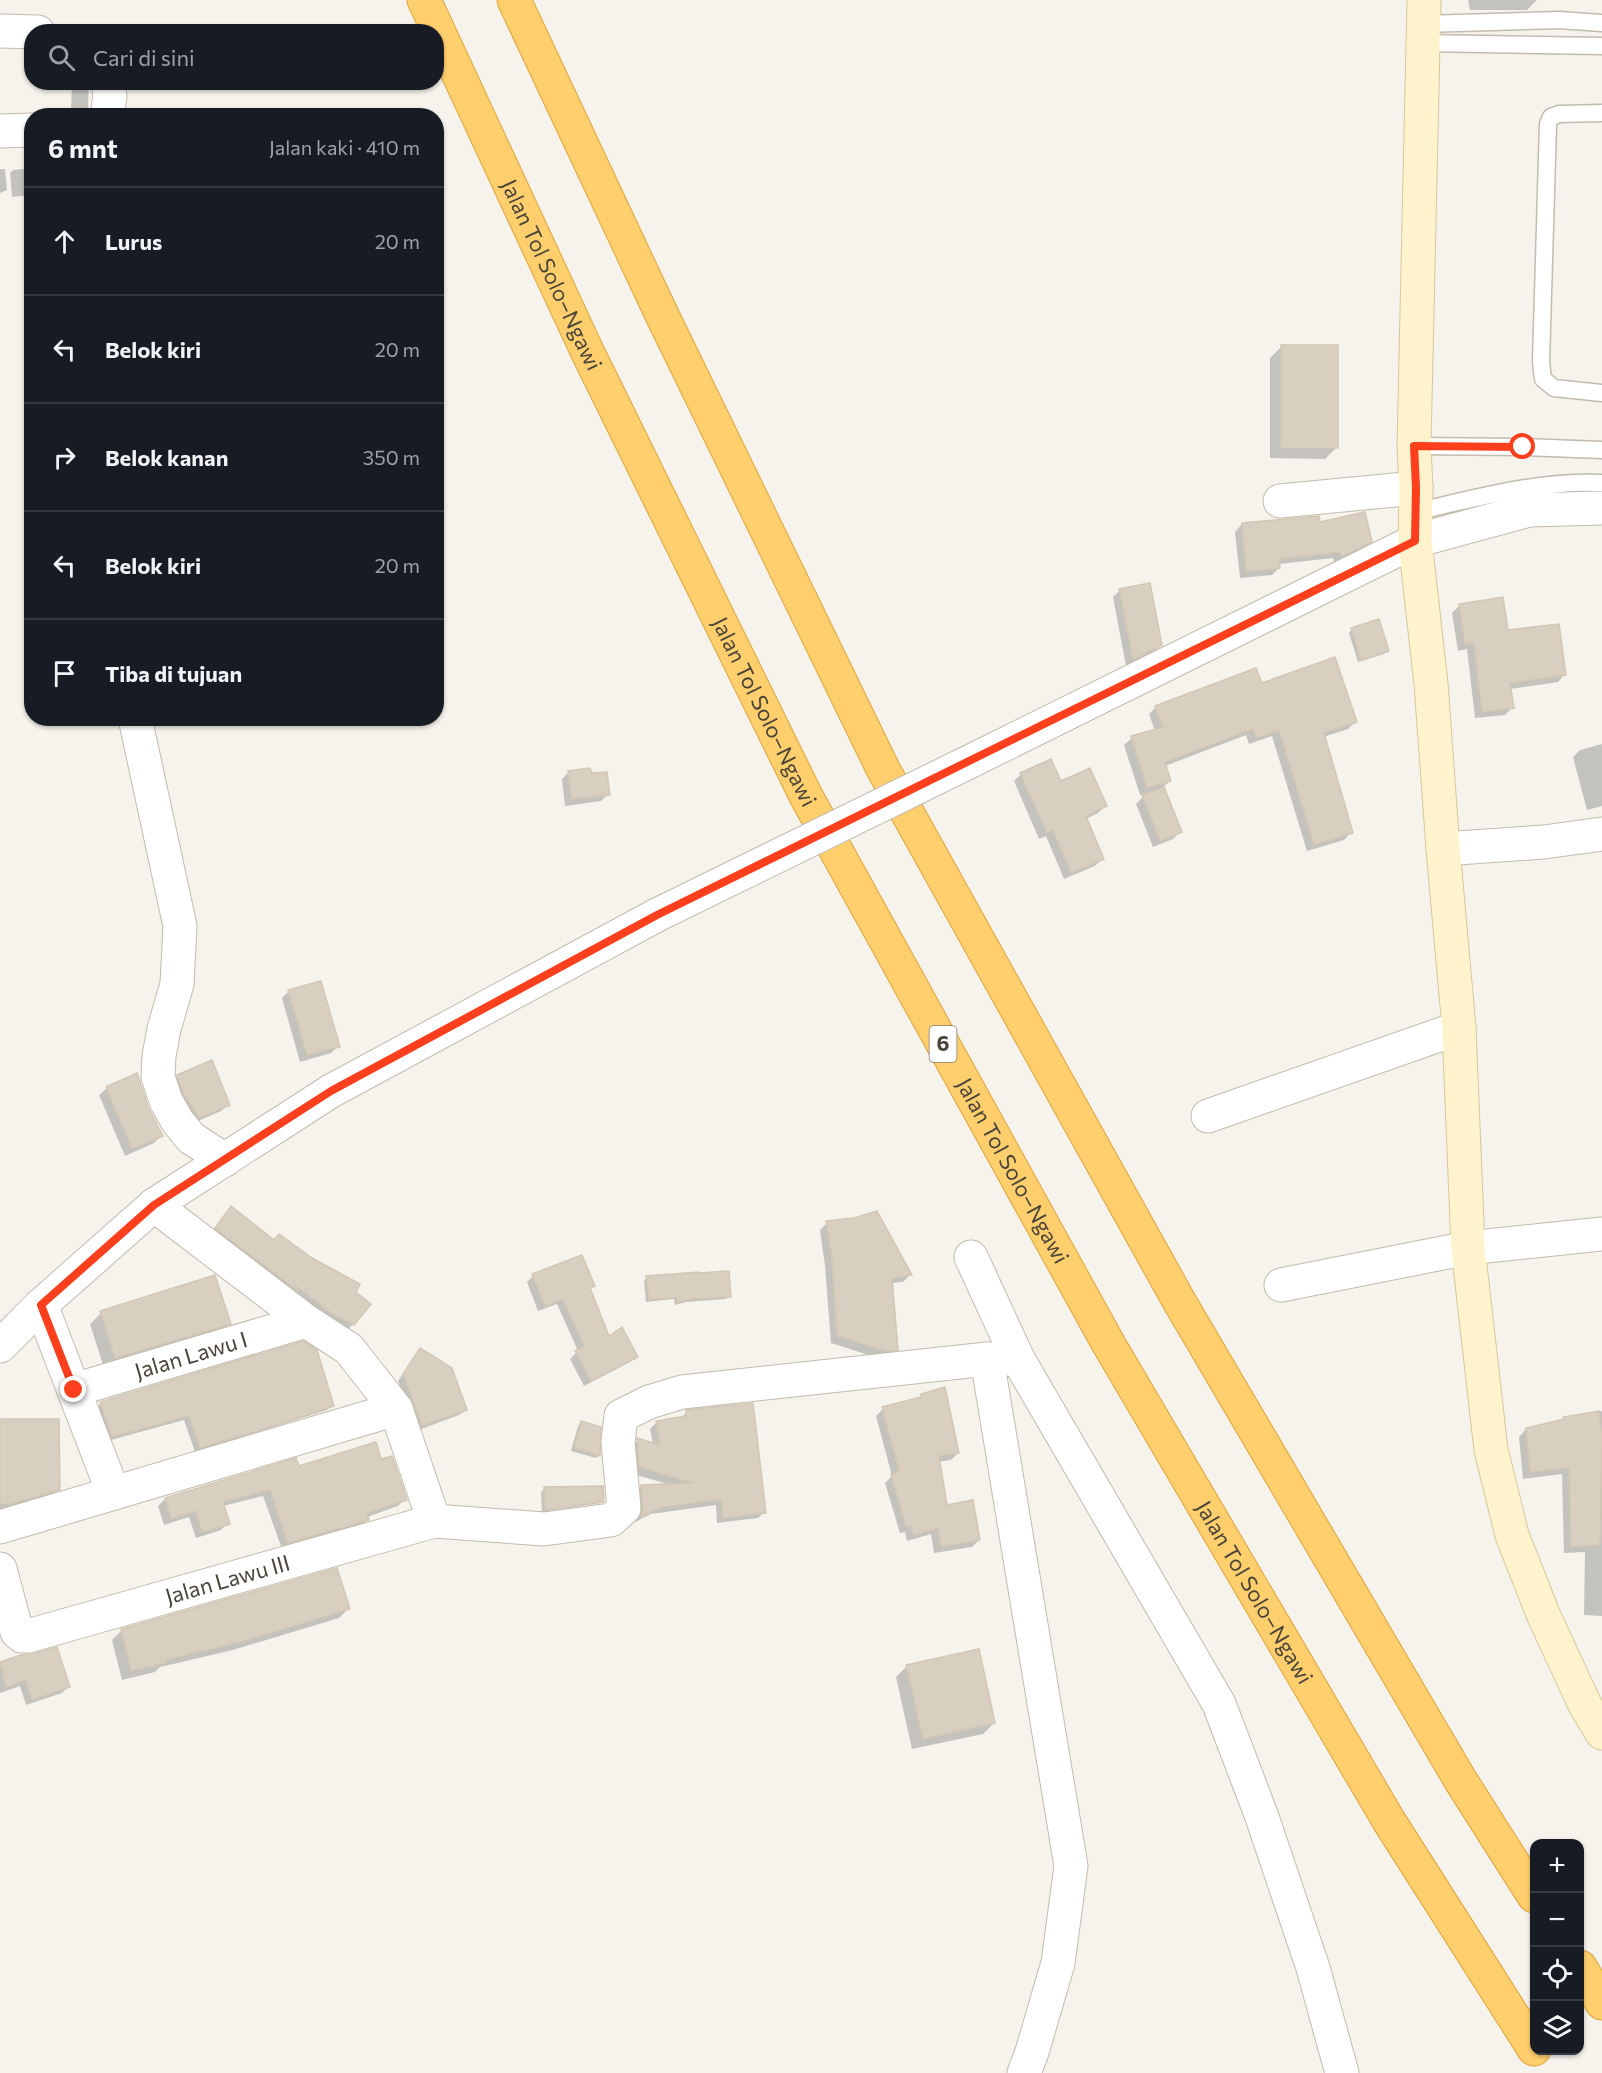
<!DOCTYPE html>
<html lang="id">
<head>
<meta charset="utf-8">
<style>
	:root { --surface:#171b24; --page:#20242c; --text:#f1f3f6; --muted:#9ea1a6; --line:#363941 }
	body { margin:0; font-family:Commissioner,sans-serif; background:var(--page); color:var(--text) }
	.controls { position:absolute; right:18px; bottom:18px; display:grid; overflow:hidden; border-radius:12px; box-shadow:0 2px 4px #0004 }
	.controls button { width:54px; height:54px; display:grid; place-items:center; padding:0; border:0; border-bottom:2px solid var(--line); background:var(--surface); color:var(--text); font:30px sans-serif }
	.stop { position:absolute; width:18px; height:18px; margin:-14px; border:4px solid #fc3f1d; border-radius:50%; background:#fff }
	.stop.end { background:#fc3f1d; border-color:#fff; box-shadow:0 2px 6px #0008 }
	.list { margin:0; padding:0; list-style:none }
	h2 { display:flex; justify-content:space-between; align-items:center; height:78px; margin:0; padding:0 24px; font-size:26px }
	h2 small { font-size:20px; font-weight:400; color:var(--muted) }
	.list li { display:grid; grid-template-columns:39px 1fr auto; gap:18px; align-items:center; box-sizing:border-box; height:108px; padding:0 24px; border-top:2px solid var(--line) }
	.list b { display:block; font-size:22px; white-space:nowrap }
	.list em { font-size:20px; font-style:normal; color:var(--muted) }
	.icon { flex:none; width:33px; height:33px; fill:none; stroke:currentColor; stroke-width:2; stroke-linecap:round; stroke-linejoin:round }
	.map { position:relative; flex:none; width:1602px; height:2073px; overflow:hidden }
	.search { position:absolute; background:var(--surface); box-shadow:0 2px 4px #0004; left:24px; top:24px; width:420px; height:66px; display:flex; align-items:center; gap:15px; box-sizing:border-box; padding:0 21px; border-radius:24px; color:var(--muted); font-size:22px }
	.panel { position:absolute; background:var(--surface); box-shadow:0 2px 4px #0004; left:24px; top:108px; width:420px; height:618px; border-radius:24px }
	.map>svg:first-child { display:block }
	.shadow { fill:#0003 }
	.building { fill:#d8cfc1; stroke:#d3c7b4; stroke-width:1.5 }
	.lines { fill:none; stroke-linecap:round; stroke-linejoin:round }
	.lane-casing { stroke:#c2bbae; stroke-width:19 }
	.street-casing { stroke:#c2bbae; stroke-width:35 }
	.secondary-casing { stroke:#d6c79b; stroke-width:35 }
	.highway-casing { stroke:#e0a43c; stroke-width:35 }
	.lane { stroke:#fff; stroke-width:16 }
	.street { stroke:#fff; stroke-width:33 }
	.secondary { stroke:#fff3cd; stroke-width:33 }
	.highway { stroke:#ffcf6e; stroke-width:33 }
	.street-bridge-casing { stroke:#c2bbae; stroke-width:35; stroke-linecap:butt }
	.street-bridge { stroke:#fff; stroke-width:33 }
	.route { stroke:#fc3f1d; stroke-width:8 }
	.labels { text-anchor:middle; stroke-width:4.5; stroke-linejoin:round; paint-order:stroke }
	.shield { fill:#fff; stroke:#817c74; stroke-width:1.5 }
	.shield-label { font-size:21px; font-weight:bold; fill:#4b4439 }
	.street-label { font-size:22px; fill:#4b4439; stroke:#fff }
</style>
</head>
<body>
<div class="map">
<svg width="1602" height="2073" viewBox="0 0 1602 2073">
	<rect width="100%" height="100%" fill="#f6f3ec"/>
	<path class="shadow" d="M 1468,0 L 1537,0 L 1527,10 L 1470,10 Z
		M 72,82 L 89,82 L 88,109 L 84,112 L 71,111 Z
		M 32,168 L 32,195 L 12,197 L 10,173 L 13,170 Z
		M 0,169 L 5,169 L 7,190 L 0,193 Z
		M 1281,347 L 1336,448 L 1325,459 L 1270,458 L 1270,358 Z
		M 1242,524 L 1318,524 L 1370,541 L 1363,548 L 1334,563 L 1333,558 L 1279,564 L 1279,568 L 1272,575 L 1240,578 L 1235,532 Z
		M 1120,590 L 1160,645 L 1153,652 L 1126,666 L 1113,597 Z
		M 1460,605 L 1507,632 L 1565,674 L 1558,682 L 1510,689 L 1512,708 L 1505,715 L 1475,718 L 1467,649 L 1458,651 L 1452,613 Z
		M 1352,629 L 1387,650 L 1384,654 L 1358,662 L 1349,633 Z
		M 1261,685 L 1356,721 L 1348,729 L 1323,737 L 1351,832 L 1344,840 L 1307,851 L 1272,736 L 1249,744 L 1246,735 L 1165,766 L 1170,781 L 1163,787 L 1180,832 L 1173,839 L 1153,847 L 1136,804 L 1147,793 L 1140,795 L 1124,745 L 1132,738 L 1155,731 L 1149,714 L 1156,707 Z
		M 1602,744 L 1602,806 L 1587,810 L 1573,757 L 1580,750 Z
		M 569,772 L 608,794 L 601,801 L 565,806 L 562,779 Z
		M 1021,774 L 1060,783 L 1105,806 L 1098,813 L 1086,819 L 1102,859 L 1095,866 L 1064,879 L 1046,836 L 1039,839 L 1014,781 Z
		M 289,991 L 338,1046 L 331,1053 L 300,1062 L 282,998 Z
		M 178,1076 L 229,1104 L 221,1111 L 191,1124 L 171,1083 Z
		M 107,1088 L 147,1108 L 161,1136 L 154,1143 L 125,1156 L 99,1095 Z
		M 231,1208 L 274,1242 L 354,1293 L 353,1324 L 347,1330 L 210,1234 Z
		M 827,1223 L 910,1275 L 903,1282 L 891,1283 L 897,1349 L 890,1356 L 878,1358 L 831,1343 L 825,1266 L 820,1230 Z
		M 533,1276 L 593,1286 L 589,1290 L 608,1338 L 636,1356 L 630,1362 L 584,1386 L 570,1359 L 578,1351 L 557,1304 L 538,1311 L 527,1282 Z
		M 647,1278 L 729,1296 L 726,1299 L 686,1302 L 675,1305 L 674,1299 L 646,1302 L 644,1281 Z
		M 101,1313 L 229,1323 L 218,1335 L 104,1368 L 90,1324 Z
		M 420,1349 L 465,1410 L 459,1415 L 416,1431 L 398,1381 Z
		M 921,1396 L 958,1453 L 951,1460 L 938,1462 L 945,1507 L 979,1540 L 972,1547 L 934,1553 L 931,1534 L 907,1541 L 905,1532 L 900,1533 L 885,1483 L 892,1476 L 876,1416 L 883,1409 L 917,1400 Z
		M 101,1403 L 332,1405 L 327,1410 L 195,1452 L 184,1420 L 107,1441 L 96,1408 Z
		M 1602,1411 L 1602,1616 L 1584,1615 L 1585,1552 L 1564,1553 L 1562,1474 L 1523,1479 L 1519,1437 L 1526,1429 L 1561,1421 L 1564,1418 Z
		M 687,1412 L 764,1512 L 758,1518 L 717,1523 L 716,1505 L 651,1514 L 635,1522 L 637,1514 L 635,1492 L 641,1486 L 671,1485 L 633,1474 L 632,1446 L 638,1440 L 653,1444 L 650,1429 L 657,1422 L 680,1418 Z
		M 0,1420 L 58,1489 L 47,1500 L 0,1514 Z
		M 581,1423 L 599,1455 L 596,1458 L 571,1451 L 578,1426 Z
		M 380,1461 L 405,1499 L 398,1506 L 367,1517 L 368,1519 L 361,1526 L 282,1549 L 263,1496 L 223,1506 L 228,1523 L 221,1530 L 196,1538 L 189,1517 L 164,1525 L 158,1506 L 165,1499 L 298,1468 Z
		M 545,1489 L 603,1500 L 600,1503 L 542,1512 L 541,1492 Z
		M 348,1609 L 339,1618 L 233,1650 L 160,1667 L 155,1672 L 122,1680 L 112,1640 L 122,1630 Z
		M 18,1657 L 68,1687 L 62,1693 L 26,1705 L 20,1686 L 0,1693 L 0,1664 Z
		M 907,1666 L 994,1723 L 983,1734 L 912,1749 L 896,1677 Z"/>
	<path class="building" d="M 1281,345 L 1338,345 L 1338,448 L 1281,448 Z
		M 1365,512 L 1372,542 L 1341,557 L 1340,552 L 1279,559 L 1280,568 L 1246,572 L 1242,523 L 1319,516 L 1320,522 Z
		M 1150,583 L 1162,645 L 1133,660 L 1119,589 Z
		M 1503,597 L 1508,630 L 1559,624 L 1566,675 L 1510,683 L 1514,708 L 1482,712 L 1474,643 L 1465,644 L 1459,604 Z
		M 1379,619 L 1389,651 L 1361,660 L 1351,628 Z
		M 1335,657 L 1357,722 L 1324,733 L 1353,833 L 1314,845 L 1279,730 L 1256,738 L 1253,729 L 1165,762 L 1171,781 L 1147,788 L 1131,736 L 1163,727 L 1155,706 L 1256,668 L 1262,683 Z
		M 1051,759 L 1061,781 L 1090,768 L 1107,806 L 1086,816 L 1104,859 L 1071,873 L 1053,830 L 1047,833 L 1020,773 Z
		M 590,768 L 592,773 L 607,772 L 610,795 L 572,799 L 568,771 Z
		M 1164,787 L 1182,832 L 1160,841 L 1142,795 Z
		M 321,981 L 340,1047 L 307,1055 L 288,990 Z
		M 212,1060 L 230,1105 L 199,1118 L 183,1093 L 177,1075 Z
		M 137,1073 L 148,1107 L 163,1136 L 132,1149 L 106,1087 Z
		M 231,1206 L 274,1240 L 279,1234 L 312,1258 L 360,1284 L 356,1292 L 371,1304 L 354,1325 L 333,1314 L 296,1286 L 298,1291 L 215,1228 Z
		M 877,1211 L 912,1275 L 892,1278 L 898,1350 L 886,1351 L 837,1336 L 832,1258 L 826,1221 L 854,1218 Z
		M 582,1255 L 595,1286 L 590,1288 L 609,1336 L 622,1327 L 638,1357 L 591,1381 L 575,1351 L 584,1346 L 563,1299 L 545,1306 L 532,1274 Z
		M 729,1271 L 731,1297 L 690,1299 L 677,1303 L 677,1297 L 649,1300 L 646,1276 L 698,1272 L 698,1273 Z
		M 215,1275 L 231,1324 L 115,1358 L 100,1311 Z
		M 303,1341 L 317,1350 L 334,1406 L 286,1422 L 200,1448 L 189,1416 L 112,1437 L 100,1402 Z
		M 420,1348 L 452,1368 L 467,1410 L 422,1426 L 403,1374 Z
		M 945,1387 L 959,1453 L 939,1456 L 947,1505 L 973,1500 L 980,1540 L 941,1547 L 938,1528 L 914,1535 L 911,1526 L 906,1527 L 891,1475 L 899,1471 L 882,1407 L 921,1397 L 921,1394 Z
		M 753,1403 L 766,1513 L 723,1518 L 721,1499 L 659,1508 L 641,1517 L 643,1506 L 641,1485 L 693,1483 L 639,1467 L 637,1438 L 660,1445 L 656,1421 L 686,1416 L 686,1410 Z
		M 1599,1411 L 1602,1437 L 1600,1545 L 1571,1547 L 1569,1468 L 1530,1472 L 1526,1428 L 1564,1419 L 1563,1417 Z
		M 0,1419 L 59,1419 L 60,1490 L 10,1504 L 0,1504 Z
		M 581,1421 L 601,1427 L 600,1456 L 574,1448 Z
		M 376,1442 L 381,1459 L 392,1456 L 407,1500 L 367,1513 L 369,1520 L 288,1543 L 270,1490 L 223,1502 L 230,1524 L 202,1532 L 196,1511 L 171,1519 L 165,1498 L 296,1458 L 299,1466 Z
		M 603,1486 L 604,1500 L 603,1502 L 545,1510 L 544,1487 Z
		M 337,1568 L 350,1609 L 244,1641 L 166,1660 L 166,1663 L 131,1671 L 121,1629 Z
		M 57,1647 L 70,1687 L 32,1700 L 26,1680 L 6,1688 L 0,1662 L 21,1655 L 33,1654 Z
		M 979,1649 L 995,1723 L 923,1739 L 906,1665 Z"/>
	<g class="lines">
		<g class="lane-casing">
			<path id="lane" d="M 1424,24 L 1559,20 L 1602,23
				M 1423,43 L 1602,46
				M 1602,113 L 1559,114 L 1551,117 L 1548,124 L 1541,362 L 1543,379 L 1554,388 L 1602,393
				M 1414,446 L 1523,447 L 1602,450
				M 1415,512 C 1476,498 1539,480 1602,483"/>
		</g>
		<g class="street-casing">
			<g id="street">
				<path d="M 0,31 L 38,32"/>
				<path d="M 107,116 L 110,96 L 108,82"/>
				<path d="M 0,131 L 32,130"/>
				<path d="M 1280,501 L 1416,488"/>
				<path d="M 135,718 L 180,926 L 177,984 L 164,1029 L 159,1056 L 158,1077 L 166,1101 L 178,1122 L 191,1138 L 225,1160"/>
				<path d="M 971,761 L 1415,541 L 1529,510 L 1602,508"/>
				<path d="M 1443,849 L 1544,842 L 1602,834"/>
				<path d="M 1208,1116 L 1459,1028"/>
				<path d="M 154,1205 L 306,1321 L 349,1349 L 396,1409 L 434,1521"/>
				<path d="M 971,1257 L 1018,1359"/>
				<path d="M 1281,1285 L 1468,1248 L 1602,1234"/>
				<path d="M 41,1305 L 113,1492"/>
				<path d="M 0,1346 L 41,1305 L 154,1205 L 331,1091 L 657,915"/>
				<path d="M 987,1359 L 1071,1866 L 1058,1963 L 1032,2052 L 1024,2073"/>
				<path id="s1" d="M 74,1390 L 306,1321"/>
				<path d="M 0,1527 L 396,1409"/>
				<path id="s2" d="M 0,1569 L 17,1632 L 22,1636 L 28,1636 L 434,1521 L 544,1529 L 611,1520 L 624,1508 L 618,1442 L 621,1416 L 649,1402 L 682,1392 L 987,1359 L 1018,1359 L 1219,1704 L 1262,1817 L 1313,1968 L 1342,2073"/>
			</g>
		</g>
		<g class="secondary-casing">
			<path id="secondary" d="M 1424,0 L 1414,446 L 1416,488 L 1415,541 L 1431,684 L 1443,849 L 1459,1028 L 1468,1248 L 1491,1450 L 1512,1535 L 1543,1614 L 1585,1705 L 1602,1733"/>
		</g>
		<g class="highway-casing">
			<g id="highway">
				<path id="s3" d="M 424,0 L 587,351 L 806,796 L 1108,1343 L 1389,1821 L 1534,2049"/>
				<path d="M 514,0 L 661,313 L 883,769 L 1179,1301 L 1461,1781 L 1534,1896"/>
				<path d="M 1580,1967 L 1602,2003"/>
			</g>
		</g>
		<use href="#lane" class="lane"/>
		<use href="#street" class="street"/>
		<use href="#secondary" class="secondary"/>
		<use href="#highway" class="highway"/>
		<g class="street-bridge-casing">
			<path id="street-bridge" d="M 657,915 L 971,761"/>
		</g>
		<use href="#street-bridge" class="street-bridge"/>
	</g>
	<g class="lines">
		<path class="route" d="M 74,1390 L 41,1305 L 154,1205 L 331,1091 L 657,915 L 1415,541 L 1416,488 L 1414,446 L 1523,447"/>
	</g>
	<g class="labels">
		<rect class="shield" x="929.5" y="1026" width="27" height="36" rx="4.5"/>
		<g class="shield-label">
			<text x="943" y="1051">6</text>
		</g>
		<g class="street-label">
			<text dy="8" stroke="none"><textPath href="#s3" startOffset="303">Jalan Tol Solo–Ngawi</textPath></text>
			<text dy="8" stroke="none"><textPath href="#s3" startOffset="789">Jalan Tol Solo–Ngawi</textPath></text>
			<text dy="8" stroke="none"><textPath href="#s3" startOffset="1311">Jalan Tol Solo–Ngawi</textPath></text>
			<text dy="8" stroke="none"><textPath href="#s1" startOffset="122">Jalan Lawu I</textPath></text>
			<text dy="8" stroke="none"><textPath href="#s2" startOffset="285">Jalan Lawu III</textPath></text>
			<text dy="8" stroke="none"><textPath href="#s3" startOffset="1797">Jalan Tol Solo–Ngawi</textPath></text>
		</g>
	</g>
</svg>
<div class="controls">
<button>+</button>
<button>−</button>
<button><svg class="icon" aria-label="locate" viewBox="0 0 24 24"><circle cx="12" cy="12" r="6"/><path d="M12 2v4M12 18v4M2 12h4M18 12h4"/></svg></button>
<button><svg class="icon" aria-label="layers" viewBox="0 0 24 24"><path d="M12 4l9 5-9 5-9-5zM3 14l9 5 9-5"/></svg></button>
</div>
<div class="stop" style="left:1523px;top:447px"></div>
<div class="stop end" style="left:74px;top:1390px"></div>
<div class="search"><svg class="icon" aria-label="search" viewBox="0 0 24 24"><circle cx="10" cy="10" r="6"/><path d="M15 15l6 6"/></svg>Cari di sini</div>
<section class="panel">
<h2>6 mnt<small>Jalan kaki · 410 m</small></h2>
<ul class="list">
<li><svg class="icon" aria-label="ahead" viewBox="0 0 24 24"><path d="M12 20V5M6 11l6-6 6 6"/></svg><div><b>Lurus</b></div><em>20 m</em></li>
<li><svg class="icon" aria-label="left" viewBox="0 0 24 24"><path d="M17 20v-9H6M10 6l-5 5 5 5"/></svg><div><b>Belok kiri</b></div><em>20 m</em></li>
<li><svg class="icon" aria-label="right" viewBox="0 0 24 24"><path d="M7 20v-9h11M14 6l5 5-5 5"/></svg><div><b>Belok kanan</b></div><em>350 m</em></li>
<li><svg class="icon" aria-label="left" viewBox="0 0 24 24"><path d="M17 20v-9H6M10 6l-5 5 5 5"/></svg><div><b>Belok kiri</b></div><em>20 m</em></li>
<li><svg class="icon" aria-label="arrive" viewBox="0 0 24 24"><path d="M6 21V4h12l-3 4 3 4H6"/></svg><div><b>Tiba di tujuan</b></div></li>
</ul>
</section>
</div>
</body>
</html>
